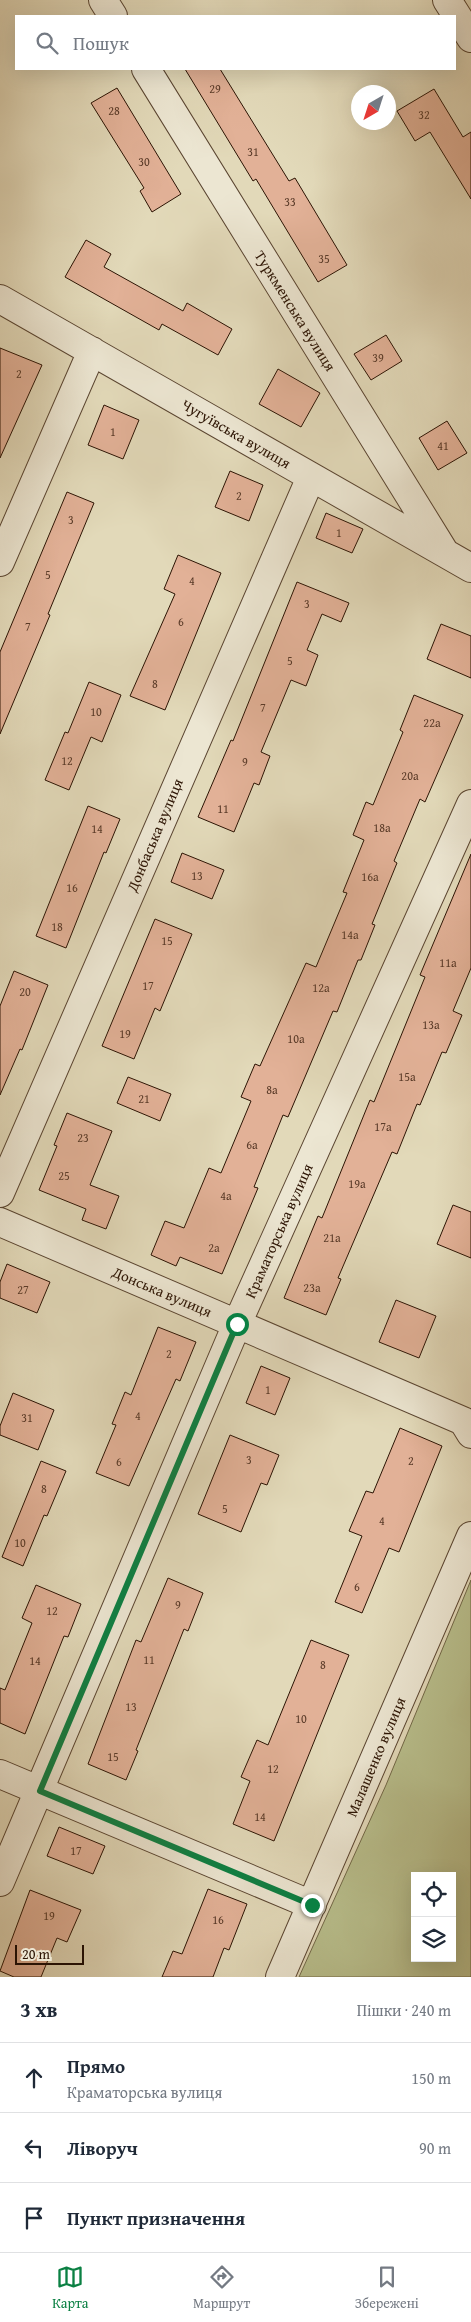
<!DOCTYPE html>
<html lang="uk">
<head>
<meta charset="utf-8">
<style>
	:root { --surface:#fff; --page:#f6f6f7; --text:#1f2937; --muted:#747a83; --line:#e0e1e3; --accent:#0b8043 }
	body { margin:0; font-family:"Gentium Book Plus",serif; background:var(--page); color:var(--text) }
	.controls { position:absolute; right:15px; bottom:15px; display:grid; overflow:hidden; border-radius:0px; box-shadow:0 5px 20px #0002 }
	.controls button { width:45px; height:45px; display:grid; place-items:center; padding:0; border:0; border-bottom:1px solid var(--line); background:var(--surface); color:var(--text); font:25px sans-serif }
	.compass { position:absolute; left:351px; top:85px; width:45px; height:45px; border-radius:50%; background:var(--surface); box-shadow:0 5px 20px #0002; rotate:219deg }
	.scale { position:absolute; left:15px; bottom:12px; width:69px; box-sizing:border-box; padding-left:5px; border:2px solid #2c1404; border-top:0; font-size:14px; line-height:18px; white-space:nowrap; color:#2c1404; -webkit-text-stroke:4px #ece6d2; paint-order:stroke }
	.stop { position:absolute; width:15px; height:15px; margin:-11px; border:4px solid #0b8043; border-radius:50%; background:#fff }
	.stop.end { background:#0b8043; border-color:#fff; box-shadow:0 1px 5px #0008 }
	.list { margin:0; padding:0; list-style:none }
	h2 { display:flex; justify-content:space-between; align-items:center; height:65px; margin:0; padding:0 20px; font-size:21px }
	h2 small { font-size:16px; font-weight:400; color:var(--muted) }
	.list li { display:grid; grid-template-columns:32px 1fr auto; gap:15px; align-items:center; box-sizing:border-box; height:70px; padding:0 20px; border-top:1px solid var(--line) }
	.list b { display:block; font-size:19px; white-space:nowrap }
	.list p { margin:0; font-size:16px; white-space:nowrap; color:var(--muted) }
	.list em { font-size:16px; font-style:normal; color:var(--muted) }
	.icon { flex:none; width:28px; height:28px; fill:none; stroke:currentColor; stroke-width:2; stroke-linecap:round; stroke-linejoin:round }
	.map { position:relative; flex:none; width:471px; height:1977px; overflow:hidden }
	.search { position:absolute; background:var(--surface); box-shadow:0 5px 20px #0002; left:15px; right:15px; top:15px; height:55px; display:flex; align-items:center; gap:12px; box-sizing:border-box; padding:0 18px; border-radius:0px; color:var(--muted); font-size:19px }
	.sheet { height:275px; background:var(--surface) }
	nav { display:flex; justify-content:space-around; align-items:center; box-sizing:border-box; height:70px; border-top:1px solid var(--line); background:var(--surface); font-size:14px; color:var(--muted) }
	nav a { display:grid; justify-items:center; gap:2px }
	nav .on { color:var(--accent) }
	.map>svg:first-child { display:block }
	.grass { fill:#b8be8c; stroke:#726948; fill-rule:evenodd }
	.building { fill:#e2b197; stroke:#2c1404 }
	.lines { fill:none; stroke-linecap:round; stroke-linejoin:round }
	.minor-casing { stroke:#5a4531; stroke-width:30 }
	.minor { stroke:#ece6d2; stroke-width:28 }
	.route { stroke:#0b8043; stroke-width:6 }
	.labels { text-anchor:middle; stroke-width:4; stroke-linejoin:round; paint-order:stroke }
	.number-label { font-size:12px; fill:#5a3b29 }
	.street-label { font-size:15px; fill:#2c1404; stroke:#ece6d2 }
</style>
</head>
<body>
<div class="map">
<svg width="471" height="1977" viewBox="0 0 471 1977">
	<rect width="100%" height="100%" fill="#e2d9b9"/>
	<filter id="stains"><feTurbulence type="fractalNoise" baseFrequency=".004" numOctaves="4"/><feColorMatrix values="0 0 0 0 .2 0 0 0 0 .09 0 0 0 0 .02 0 0 0 .5 -.17"/></filter>
	<radialGradient id="worn" r=".72"><stop offset=".6" stop-color="#630" stop-opacity="0"/><stop offset="1" stop-color="#630" stop-opacity=".3"/></radialGradient>
	<path class="grass" d="M 471,1580 L 471,1977 L 299,1977 L 386,1785 ZM 415,1876 L 452,1876 L 452,1958 L 415,1958 Z"/>
	<path class="building" d="M 185,69 L 220,69 L 289,181 L 295,178 L 347,265 L 318,282 L 256,179 L 253,181 Z
		M 117,88 L 181,194 L 152,212 L 140,191 L 144,188 L 91,103 Z
		M 434,89 L 463,137 L 471,132 L 471,199 L 430,132 L 415,141 L 397,111 Z
		M 86,240 L 111,254 L 104,267 L 183,311 L 187,303 L 232,329 L 218,355 L 162,324 L 159,330 L 65,277 Z
		M 386,335 L 402,361 L 371,380 L 354,354 Z
		M 0,348 L 42,365 L 0,458 Z
		M 278,369 L 320,393 L 301,427 L 259,404 Z
		M 104,405 L 139,420 L 123,459 L 88,445 Z
		M 447,421 L 467,453 L 438,470 L 419,438 Z
		M 230,471 L 263,485 L 249,521 L 215,507 Z
		M 67,492 L 94,503 L 48,614 L 50,615 L 0,734 L 0,652 Z
		M 326,513 L 363,529 L 352,553 L 316,538 Z
		M 178,555 L 221,573 L 165,710 L 130,696 L 175,594 L 164,589 Z
		M 297,582 L 349,603 L 341,622 L 322,614 L 307,650 L 318,655 L 306,686 L 291,680 L 261,752 L 270,756 L 259,785 L 254,783 L 234,832 L 198,817 L 231,740 L 233,741 Z
		M 441,624 L 471,636 L 471,678 L 427,659 Z
		M 89,682 L 121,695 L 102,742 L 91,737 L 69,790 L 45,780 L 65,732 L 68,733 Z
		M 414,695 L 463,715 L 425,802 L 420,799 L 394,861 L 397,863 L 372,924 L 375,925 L 361,960 L 358,960 L 337,1012 L 333,1011 L 288,1117 L 283,1115 L 254,1187 L 258,1188 L 222,1274 L 180,1257 L 176,1266 L 151,1255 L 165,1221 L 184,1228 L 209,1168 L 221,1173 L 251,1101 L 241,1097 L 255,1064 L 260,1066 L 306,963 L 316,967 L 347,893 L 343,892 L 364,840 L 353,835 L 366,802 L 373,805 L 403,732 L 400,730 Z
		M 88,806 L 120,819 L 106,853 L 104,852 L 66,948 L 36,936 Z
		M 182,853 L 224,870 L 212,899 L 171,882 Z
		M 471,854 L 471,968 L 453,1011 L 462,1015 L 446,1053 L 442,1052 L 420,1105 L 417,1104 L 397,1154 L 392,1152 L 338,1278 L 341,1279 L 326,1315 L 284,1298 L 318,1216 L 322,1218 L 370,1100 L 374,1102 L 425,977 L 420,975 Z
		M 155,919 L 192,934 L 160,1011 L 155,1008 L 134,1059 L 102,1046 Z
		M 14,971 L 48,985 L 22,1050 L 20,1049 L 0,1095 L 0,1006 Z
		M 128,1077 L 171,1094 L 160,1121 L 117,1103 Z
		M 67,1113 L 112,1131 L 90,1185 L 119,1196 L 106,1229 L 82,1220 L 86,1209 L 39,1190 L 57,1146 L 54,1145 Z
		M 453,1205 L 471,1212 L 471,1258 L 437,1244 Z
		M 7,1264 L 50,1282 L 37,1313 L 0,1298 L 0,1282 Z
		M 396,1300 L 436,1316 L 419,1358 L 379,1342 Z
		M 158,1327 L 196,1342 L 180,1381 L 176,1379 L 129,1486 L 96,1473 L 116,1425 L 112,1424 L 125,1392 L 131,1395 Z
		M 261,1366 L 290,1378 L 275,1415 L 246,1403 Z
		M 13,1393 L 54,1410 L 38,1450 L 0,1435 L 0,1426 Z
		M 400,1428 L 442,1446 L 399,1552 L 389,1548 L 362,1613 L 335,1602 L 362,1536 L 349,1531 L 366,1491 L 373,1493 Z
		M 230,1435 L 279,1455 L 267,1485 L 261,1483 L 241,1532 L 198,1514 Z
		M 41,1461 L 66,1471 L 47,1516 L 44,1515 L 23,1566 L 2,1557 Z
		M 168,1578 L 203,1593 L 188,1631 L 184,1629 L 136,1750 L 138,1751 L 126,1780 L 88,1764 L 136,1640 L 141,1642 Z
		M 36,1585 L 81,1604 L 68,1637 L 64,1636 L 25,1734 L 0,1723 L 0,1688 L 5,1690 L 32,1623 L 22,1618 Z
		M 311,1640 L 349,1655 L 274,1841 L 233,1824 L 250,1781 L 241,1777 L 257,1740 L 268,1745 Z
		M 59,1827 L 105,1846 L 93,1874 L 47,1856 Z
		M 208,1889 L 247,1904 L 229,1950 L 224,1948 L 213,1977 L 162,1977 L 173,1951 L 182,1954 Z
		M 30,1890 L 81,1910 L 67,1942 L 57,1938 L 41,1977 L 14,1977 L 0,1971 Z"/>
	<g class="lines">
		<g class="minor-casing">
			<path id="minor" d="M 103,0 L 113,16
				M 447,0 L 471,38
				M 146,69 L 445,553
				M 0,299 L 471,568
				M 0,562 L 92,351
				M 0,1193 L 311,477
				M 0,1222 L 463,1421 L 471,1434
				M 0,1774 L 312,1905
				M 0,1882 L 237,1324 L 471,804
				M 280,1977 L 471,1536"/>
		</g>
		<use href="#minor" class="minor"/>
	</g>
	<g class="lines">
		<path class="route" d="M 237,1324 L 40,1791 L 312,1905"/>
	</g>
	<g class="labels">
		<g class="number-label">
			<text x="215" y="93">29</text>
			<text x="114" y="115">28</text>
			<text x="424" y="119">32</text>
			<text x="253" y="156">31</text>
			<text x="144" y="166">30</text>
			<text x="290" y="206">33</text>
			<text x="324" y="263">35</text>
			<text x="378" y="362">39</text>
			<text x="19" y="378">2</text>
			<text x="113" y="436">1</text>
			<text x="443" y="450">41</text>
			<text x="239" y="500">2</text>
			<text x="71" y="524">3</text>
			<text x="339" y="537">1</text>
			<text x="48" y="579">5</text>
			<text x="192" y="585">4</text>
			<text x="307" y="608">3</text>
			<text x="181" y="626">6</text>
			<text x="28" y="631">7</text>
			<text x="290" y="665">5</text>
			<text x="155" y="688">8</text>
			<text x="263" y="712">7</text>
			<text x="96" y="716">10</text>
			<text x="432" y="727">22а</text>
			<text x="67" y="765">12</text>
			<text x="245" y="766">9</text>
			<text x="410" y="780">20а</text>
			<text x="223" y="813">11</text>
			<text x="382" y="832">18а</text>
			<text x="97" y="833">14</text>
			<text x="197" y="880">13</text>
			<text x="370" y="881">16а</text>
			<text x="72" y="892">16</text>
			<text x="57" y="931">18</text>
			<text x="350" y="939">14а</text>
			<text x="167" y="945">15</text>
			<text x="448" y="967">11а</text>
			<text x="148" y="990">17</text>
			<text x="321" y="992">12а</text>
			<text x="25" y="996">20</text>
			<text x="431" y="1029">13а</text>
			<text x="125" y="1038">19</text>
			<text x="296" y="1043">10а</text>
			<text x="407" y="1081">15а</text>
			<text x="272" y="1094">8а</text>
			<text x="144" y="1103">21</text>
			<text x="383" y="1131">17а</text>
			<text x="83" y="1142">23</text>
			<text x="252" y="1149">6а</text>
			<text x="64" y="1180">25</text>
			<text x="357" y="1188">19а</text>
			<text x="226" y="1200">4а</text>
			<text x="332" y="1242">21а</text>
			<text x="214" y="1252">2а</text>
			<text x="312" y="1292">23а</text>
			<text x="23" y="1294">27</text>
			<text x="169" y="1358">2</text>
			<text x="268" y="1394">1</text>
			<text x="138" y="1420">4</text>
			<text x="27" y="1422">31</text>
			<text x="249" y="1464">3</text>
			<text x="411" y="1465">2</text>
			<text x="119" y="1466">6</text>
			<text x="44" y="1493">8</text>
			<text x="225" y="1513">5</text>
			<text x="382" y="1525">4</text>
			<text x="20" y="1547">10</text>
			<text x="357" y="1591">6</text>
			<text x="178" y="1609">9</text>
			<text x="52" y="1615">12</text>
			<text x="149" y="1664">11</text>
			<text x="35" y="1665">14</text>
			<text x="323" y="1669">8</text>
			<text x="131" y="1711">13</text>
			<text x="301" y="1723">10</text>
			<text x="113" y="1761">15</text>
			<text x="273" y="1773">12</text>
			<text x="260" y="1821">14</text>
			<text x="76" y="1855">17</text>
			<text x="49" y="1920">19</text>
			<text x="218" y="1924">16</text>
		</g>
		<g class="street-label">
			<text transform="translate(295 311) rotate(58)" y="5">Туркменська вулиця</text>
			<text transform="translate(236 434) rotate(30)" y="5">Чугуївська вулиця</text>
			<text transform="translate(155 835) rotate(-67)" y="5">Донбаська вулиця</text>
			<text transform="translate(279 1231) rotate(-66)" y="5">Краматорська вулиця</text>
			<text transform="translate(162 1292) rotate(23)" y="5">Донська вулиця</text>
			<text transform="translate(376 1757) rotate(-67)" y="5">Малашенко вулиця</text>
		</g>
	</g>
	<rect width="100%" height="100%" filter="url(#stains)"/>
	<rect width="100%" height="100%" fill="url(#worn)"/>
</svg>
<div class="controls">
<button><svg class="icon" aria-label="locate" viewBox="0 0 24 24"><circle cx="12" cy="12" r="6"/><path d="M12 2v4M12 18v4M2 12h4M18 12h4"/></svg></button>
<button><svg class="icon" aria-label="layers" viewBox="0 0 24 24"><path d="M12 4l9 5-9 5-9-5zM3 14l9 5 9-5"/></svg></button>
</div>
<svg class="compass" viewBox="-18 -18 36 36"><path d="M0-13l5 13h-10z" fill="#e53935"/><path d="M0 13l5-13h-10z" fill="#747a83"/></svg>
<div class="scale">20 m</div>
<div class="stop" style="left:237px;top:1324px"></div>
<div class="stop end" style="left:312px;top:1905px"></div>
<div class="search"><svg class="icon" aria-label="search" viewBox="0 0 24 24"><circle cx="10" cy="10" r="6"/><path d="M15 15l6 6"/></svg>Пошук</div>
</div>
<section class="sheet">
<h2>3 хв<small>Пішки · 240 m</small></h2>
<ul class="list">
<li><svg class="icon" aria-label="ahead" viewBox="0 0 24 24"><path d="M12 20V5M6 11l6-6 6 6"/></svg><div><b>Прямо</b><p>Краматорська вулиця</p></div><em>150 m</em></li>
<li><svg class="icon" aria-label="left" viewBox="0 0 24 24"><path d="M17 20v-9H6M10 6l-5 5 5 5"/></svg><div><b>Ліворуч</b></div><em>90 m</em></li>
<li><svg class="icon" aria-label="arrive" viewBox="0 0 24 24"><path d="M6 21V4h12l-3 4 3 4H6"/></svg><div><b>Пункт призначення</b></div></li>
</ul>
</section>
<nav>
<a class="on"><svg class="icon" aria-label="map" viewBox="0 0 24 24"><path d="M3 6l6-2 6 2 6-2v14l-6 2-6-2-6 2zM9 4v14M15 6v14"/></svg>Карта</a>
<a><svg class="icon" aria-label="directions" viewBox="0 0 24 24"><path d="M12 3l9 9-9 9-9-9zM9 14v-3h6M13 9l2 2-2 2"/></svg>Маршрут</a>
<a><svg class="icon" aria-label="saved" viewBox="0 0 24 24"><path d="M7 4h10v16l-5-4-5 4z"/></svg>Збережені</a>
</nav>
</body>
</html>
